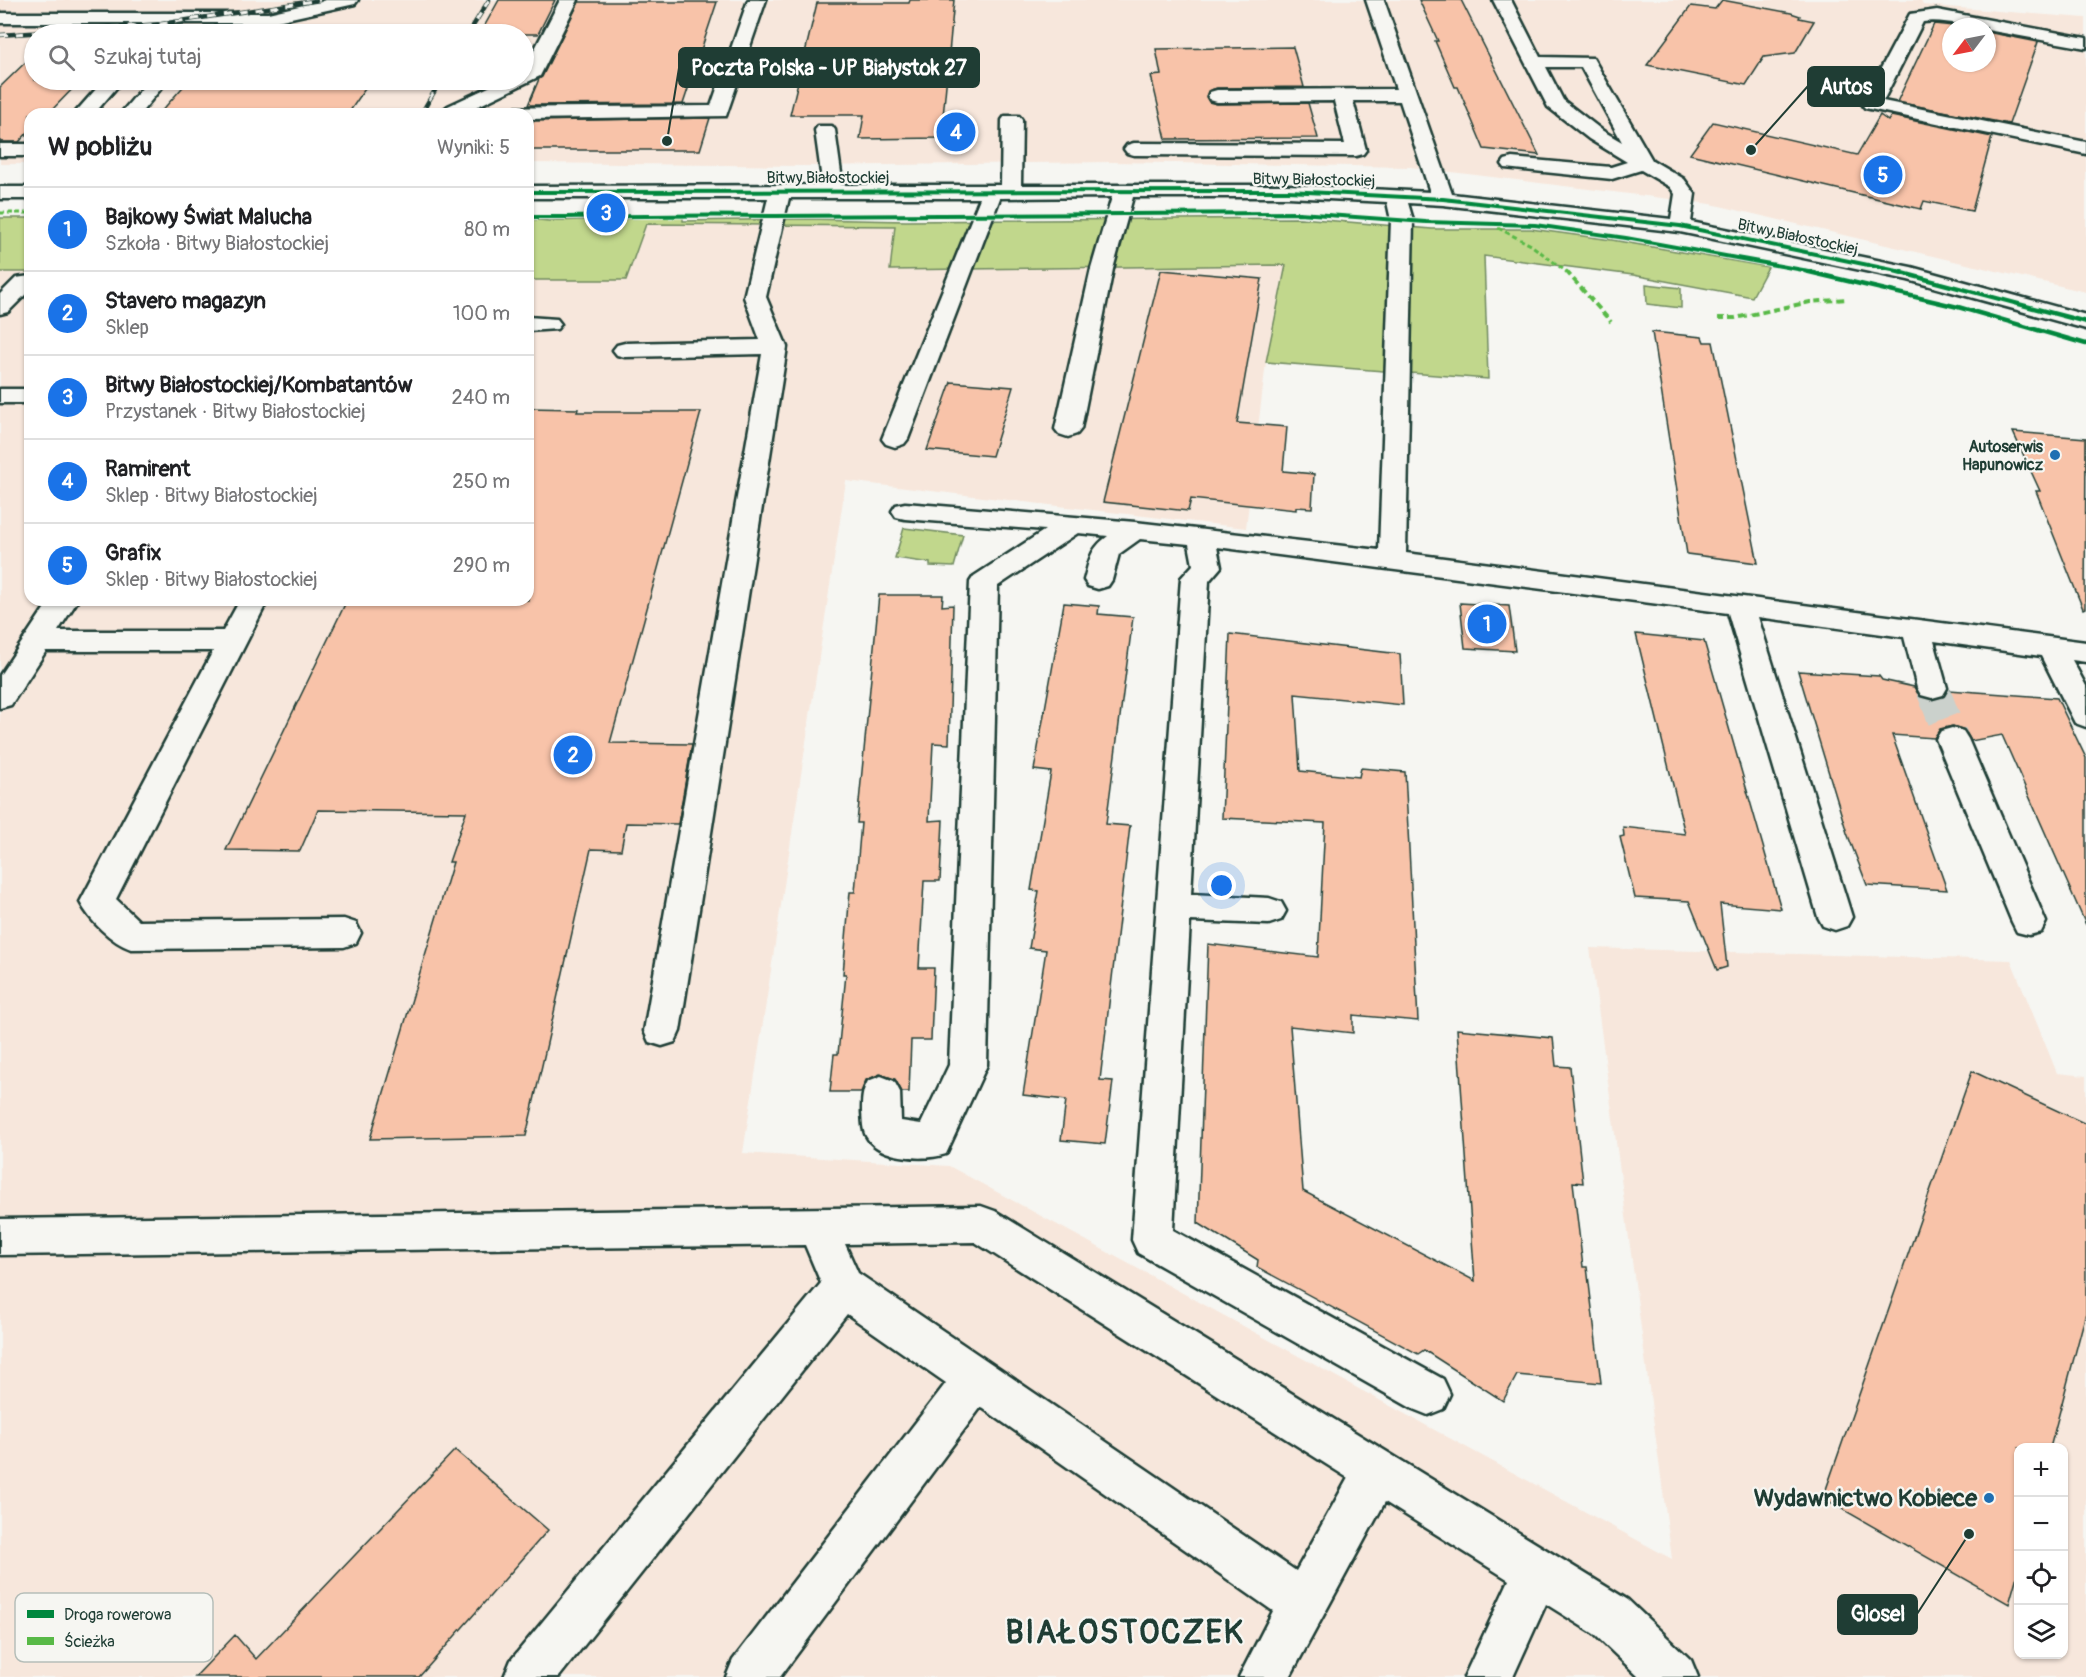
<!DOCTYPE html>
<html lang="pl">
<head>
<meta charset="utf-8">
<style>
	:root { --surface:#fff; --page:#f6f6f6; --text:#202124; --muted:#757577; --line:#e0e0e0; --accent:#1a73e8 }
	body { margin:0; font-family:Pangolin,sans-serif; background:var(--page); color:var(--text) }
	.controls { position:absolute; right:18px; bottom:18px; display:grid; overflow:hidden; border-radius:12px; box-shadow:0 2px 4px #0004 }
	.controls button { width:54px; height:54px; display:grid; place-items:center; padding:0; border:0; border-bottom:2px solid var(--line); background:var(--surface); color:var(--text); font:30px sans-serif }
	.compass { position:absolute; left:1942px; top:18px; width:54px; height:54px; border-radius:50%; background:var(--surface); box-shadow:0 2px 4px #0004; rotate:238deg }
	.you { position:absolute; left:1222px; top:886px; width:21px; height:21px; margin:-15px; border:4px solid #fff; border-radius:50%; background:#1a73e8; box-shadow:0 0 0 9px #1a73e833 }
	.badge { display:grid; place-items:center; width:39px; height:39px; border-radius:50%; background:var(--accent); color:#fff; font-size:20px; font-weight:700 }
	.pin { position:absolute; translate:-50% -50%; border:3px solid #fff; box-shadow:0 2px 6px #0006 }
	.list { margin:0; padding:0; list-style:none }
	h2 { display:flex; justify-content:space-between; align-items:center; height:78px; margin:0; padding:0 24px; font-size:26px }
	h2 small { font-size:20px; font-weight:400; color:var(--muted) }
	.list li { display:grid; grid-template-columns:39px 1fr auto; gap:18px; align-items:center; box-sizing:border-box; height:84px; padding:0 24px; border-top:2px solid var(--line) }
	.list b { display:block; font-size:22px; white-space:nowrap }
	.list p { margin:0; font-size:20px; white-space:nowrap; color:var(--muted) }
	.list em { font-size:20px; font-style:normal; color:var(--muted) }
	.icon { flex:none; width:33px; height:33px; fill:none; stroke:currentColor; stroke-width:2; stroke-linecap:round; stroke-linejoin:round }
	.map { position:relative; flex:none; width:2086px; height:1677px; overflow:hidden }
	.search { position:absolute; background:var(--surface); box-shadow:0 2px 4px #0004; left:24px; top:24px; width:510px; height:66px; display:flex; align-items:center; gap:15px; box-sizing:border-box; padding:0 21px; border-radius:33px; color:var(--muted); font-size:22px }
	.panel { position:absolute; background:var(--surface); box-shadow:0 2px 4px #0004; left:24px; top:108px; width:510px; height:498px; border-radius:18px }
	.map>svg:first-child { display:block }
	.built { fill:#f7e7dc; fill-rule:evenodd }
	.green { fill:#c1d78c; stroke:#708a60; stroke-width:1.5 }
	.building { fill:#f8c3a9; stroke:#1f3d34; stroke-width:1.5 }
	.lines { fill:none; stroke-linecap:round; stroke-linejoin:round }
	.minor-tunnel { stroke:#cbd1cc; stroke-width:33; stroke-dasharray:33 16; stroke-linecap:butt }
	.minor-casing { stroke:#1f3d34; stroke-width:5 }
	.minor { fill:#f6f6f2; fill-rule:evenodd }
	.rail-casing { stroke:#1f3d34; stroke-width:4.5 }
	.rail { stroke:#f6f6f2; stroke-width:3; stroke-dasharray:8; stroke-linecap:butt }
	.quiet-far1 { stroke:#58b947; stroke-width:3; stroke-dasharray:5 3; stroke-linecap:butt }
	.quiet { stroke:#58b947; stroke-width:4; stroke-dasharray:7 4; stroke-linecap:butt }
	.cycleway-far1-casing { stroke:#f6f6f2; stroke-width:6 }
	.cycleway-casing { stroke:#f6f6f2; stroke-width:8 }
	.cycleway-far1 { stroke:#00873e; stroke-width:4 }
	.cycleway { stroke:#00873e; stroke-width:4.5 }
	.poi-dot { fill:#1f6fb2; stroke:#f6f6f2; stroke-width:2 }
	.labels { text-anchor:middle; stroke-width:4.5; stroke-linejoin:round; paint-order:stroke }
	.far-street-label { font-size:16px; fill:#1f3d34; stroke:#f6f6f2 }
	.far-poi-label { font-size:16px; font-weight:bold; fill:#1f3d34; stroke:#f6f6f2; text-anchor:end }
	.near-poi-label { font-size:24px; font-weight:bold; fill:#1f3d34; stroke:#f6f6f2; text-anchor:end }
	.near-district-label { font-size:32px; font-weight:bold; letter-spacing:1.5px; fill:#1f3d34; stroke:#f6f6f2 }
	.key { fill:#f6f6f2; stroke:#b6beb9; stroke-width:1.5 }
	.key-label { font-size:16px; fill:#1f3d34 }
	.leader { fill:none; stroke:#1f3d34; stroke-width:2 }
	.callout-dot { fill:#1f3d34; stroke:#f6f6f2; stroke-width:2 }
	.callout { fill:#1f3d34; stroke:#1f3d34; stroke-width:2 }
	.callout-label { font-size:21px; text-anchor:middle; font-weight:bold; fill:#fff }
</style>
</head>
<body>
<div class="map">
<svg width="2086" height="1677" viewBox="0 0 2086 1677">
	<rect width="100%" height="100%" fill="#f6f6f2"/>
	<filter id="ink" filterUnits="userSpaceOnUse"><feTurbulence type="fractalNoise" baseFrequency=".0167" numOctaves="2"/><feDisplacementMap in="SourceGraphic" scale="12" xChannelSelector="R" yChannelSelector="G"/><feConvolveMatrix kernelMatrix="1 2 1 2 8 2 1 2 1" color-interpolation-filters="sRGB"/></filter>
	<g filter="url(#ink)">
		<path class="built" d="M 0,0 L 1921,0 L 1923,5 L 2086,18 L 2086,292 L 1711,204 L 1410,167 L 1113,162 L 807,166 L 528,163 L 528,114 L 30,114 L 30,164 L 0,164 ZM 1951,27 L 1987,27 L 1987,63 L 1951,63 ZM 34,34 L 524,34 L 524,80 L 34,80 Z
			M 645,224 L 895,226 L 891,270 L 1286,265 L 1266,362 L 1246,528 L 846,481 L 743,1153 L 949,1166 L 1672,1559 L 1590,948 L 2011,960 L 2057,1073 L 2086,1076 L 2086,1677 L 0,1677 L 0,272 L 30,272 L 30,600 L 528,600 L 528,280 L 626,280 ZM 2018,1448 L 2064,1448 L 2064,1654 L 2018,1654 Z"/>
		<path class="green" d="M 683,217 L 683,221 L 807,219 L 906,221 L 1300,218 L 1432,229 L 1531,229 L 1612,240 L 1768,267 L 1752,297 L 1633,275 L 1484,256 L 1488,379 L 1266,362 L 1286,265 L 890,270 L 895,226 L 646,224 L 626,280 L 528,280 L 528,219 L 549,221 Z
			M 0,218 L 30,218 L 30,272 L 0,272 Z
			M 1646,284 L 1681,288 L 1681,308 L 1647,304 Z
			M 904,528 L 963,535 L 954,567 L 930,566 L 930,563 L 895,558 Z"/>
		<path class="building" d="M 499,0 L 555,0 L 538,34 L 480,34 Z
			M 910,0 L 954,0 L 941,138 L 860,139 L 864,115 L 790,115 L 817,3 L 909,3 Z
			M 1419,0 L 1461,0 L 1539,155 L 1484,149 L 1458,87 L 1455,87 L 1435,41 L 1438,41 Z
			M 1722,0 L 1791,13 L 1800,16 L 1799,18 L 1814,21 L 1795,53 L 1764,57 L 1746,85 L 1647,65 L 1691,6 L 1715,9 Z
			M 579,2 L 717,2 L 683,104 L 528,105 L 539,79 L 542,77 Z
			M 1934,24 L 1963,27 L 1951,27 L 1951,63 L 1987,63 L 1987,32 L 2038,42 L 2009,124 L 1897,102 Z
			M 230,30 L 299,30 L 295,34 L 227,34 Z
			M 1293,47 L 1304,87 L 1217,88 L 1208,91 L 1206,97 L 1209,102 L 1217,104 L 1308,103 L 1318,138 L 1166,139 L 1151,76 L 1161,75 L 1156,49 Z
			M 34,54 L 34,80 L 81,80 L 48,114 L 30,114 L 30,130 L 19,142 L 0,142 L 0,87 Z
			M 189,80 L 371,80 L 348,114 L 159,114 Z
			M 1880,115 L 1888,121 L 1891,116 L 1992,137 L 1972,211 L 1924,201 L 1921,209 L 1690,154 L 1713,122 L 1857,155 Z
			M 710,118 L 700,150 L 528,150 L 528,121 Z
			M 1161,270 L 1262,279 L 1237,423 L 1287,427 L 1283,471 L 1314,474 L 1312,508 L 1296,507 L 1296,510 L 1191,499 L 1188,511 L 1103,502 Z
			M 1652,332 L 1702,337 L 1704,342 L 1713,342 L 1758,563 L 1687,554 Z
			M 951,382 L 1013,387 L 992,456 L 927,450 Z
			M 528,408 L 578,409 L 577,412 L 701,412 L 610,743 L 692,744 L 678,824 L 626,823 L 621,850 L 591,849 L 526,1136 L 370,1139 L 453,862 L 449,862 L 466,812 L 318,810 L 300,851 L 226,850 L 347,600 L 528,600 Z
			M 2013,432 L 2086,438 L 2085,608 L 2083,609 L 2036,491 L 2040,491 Z
			M 879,595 L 943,595 L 942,606 L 953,605 L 949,744 L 933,743 L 929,821 L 943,820 L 940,881 L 924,881 L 919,968 L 934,968 L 931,1040 L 911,1040 L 909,1092 L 902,1092 L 895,1079 L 880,1074 L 866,1080 L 861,1092 L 830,1092 L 834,1054 L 838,1054 L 846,974 L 843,974 L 850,892 L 855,892 L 861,823 L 857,823 Z
			M 1064,603 L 1099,606 L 1098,614 L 1133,617 L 1106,824 L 1130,826 L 1100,1080 L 1113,1081 L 1105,1144 L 1061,1140 L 1066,1100 L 1023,1095 L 1046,950 L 1029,948 L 1039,891 L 1031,890 L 1051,772 L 1034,770 Z
			M 1460,603 L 1509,606 L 1515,651 L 1465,648 Z
			M 1230,634 L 1400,654 L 1403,705 L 1295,694 L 1300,771 L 1359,777 L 1361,768 L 1405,772 L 1418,1021 L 1353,1015 L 1353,1033 L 1290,1026 L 1303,1191 L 1475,1281 L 1457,1029 L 1553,1038 L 1556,1066 L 1570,1067 L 1583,1183 L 1573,1182 L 1583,1267 L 1587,1267 L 1601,1383 L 1517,1375 L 1503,1401 L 1424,1350 L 1418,1354 L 1257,1267 L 1258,1260 L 1198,1223 L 1208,944 L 1318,957 L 1325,823 L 1222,818 Z
			M 1636,634 L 1704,641 L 1781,909 L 1720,904 L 1727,967 L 1717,970 L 1689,901 L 1635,898 L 1620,837 L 1624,836 L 1623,827 L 1685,834 Z
			M 1798,671 L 1879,676 L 1882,680 L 1914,687 L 1919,696 L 1931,700 L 1944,697 L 1949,690 L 2057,698 L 2086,758 L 2086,925 L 2002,735 L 1971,741 L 1965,730 L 1953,726 L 1940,729 L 1934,738 L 1892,735 L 1947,890 L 1867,885 L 1847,833 Z
			M 1972,1071 L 2086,1124 L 2086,1313 L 2050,1448 L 2019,1448 L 2019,1569 L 2009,1604 L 1823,1498 Z
			M 455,1450 L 548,1530 L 419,1677 L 195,1677 L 235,1635 L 256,1659 Z"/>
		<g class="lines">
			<path class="minor-tunnel" d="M 1932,688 L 1952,739"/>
			<g class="minor-casing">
				<path id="minor" d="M 326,0 L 358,0 L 355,4 L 268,23 L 0,23 L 0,13 L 268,13 Z
					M 560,0 L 578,0 L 540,76 L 474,108 L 711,106 L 748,0 L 766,0 L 726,116 L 528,119 L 528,114 L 438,114 L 448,106 L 504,80 L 524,80 L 524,70 Z
					M 1366,0 L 1384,0 L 1452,194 L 1671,219 L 1675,194 L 1670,187 L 1641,170 L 1612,179 L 1505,168 L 1502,164 L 1505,160 L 1512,158 L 1611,167 L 1627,162 L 1589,139 L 1548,107 L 1493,0 L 1511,0 L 1540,57 L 1593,58 L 1652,160 L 1684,179 L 1695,194 L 1691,222 L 1911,267 L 2086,315 L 2086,329 L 1908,280 L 1680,232 L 1443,205 L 1408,203 L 1413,220 L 1406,553 L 2086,642 L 2086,662 L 2072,660 L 2086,686 L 2086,727 L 2075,723 L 2041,656 L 1934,641 L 1947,688 L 1943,695 L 1932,698 L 1921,695 L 1917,688 L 1904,637 L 1758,617 L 1852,917 L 1847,926 L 1835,930 L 1823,926 L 1818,917 L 1728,613 L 1217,547 L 1221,567 L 1209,581 L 1191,894 L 1269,898 L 1281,902 L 1286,911 L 1281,920 L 1269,924 L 1190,921 L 1173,1230 L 1443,1379 L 1450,1394 L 1443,1409 L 1428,1415 L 1413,1409 L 1138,1253 L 1132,1240 L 1181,578 L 1193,565 L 1189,544 L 1140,539 L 1119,554 L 1112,580 L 1108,586 L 1098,589 L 1088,586 L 1084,580 C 1090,559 1090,549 1108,536 L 1078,533 L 998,586 L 987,1065 L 946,1154 C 925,1161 882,1159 868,1139 C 862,1131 863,1122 862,1112 C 862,1100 862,1092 868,1081 L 881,1076 L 894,1081 L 900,1092 L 901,1121 L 921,1124 L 949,1065 L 970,582 L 974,576 L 1045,530 L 905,519 L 896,517 L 892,511 L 896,505 L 905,503 L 1135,522 L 1379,550 L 1391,220 L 1387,202 L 1288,197 L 1133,197 L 1113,269 L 1081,429 L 1077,434 L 1068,437 L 1059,434 L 1055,429 L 1091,269 L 1112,197 L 1000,198 L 908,439 L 904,444 L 895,447 L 886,444 L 882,439 L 980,198 L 789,198 L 766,297 L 787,347 L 680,1031 L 675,1042 L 662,1046 L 649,1042 L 644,1031 L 762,354 L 625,357 L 617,355 L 613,350 L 617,345 L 625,343 L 760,340 L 744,297 L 768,198 L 528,198 L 528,186 L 820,185 L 821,173 L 815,130 L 818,126 L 832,126 L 835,130 L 841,173 L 841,185 L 1001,185 L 1002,120 L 1005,116 L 1019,116 L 1022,120 L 1021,185 L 1288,185 L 1430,192 L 1400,101 L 1353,101 L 1366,150 L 1363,154 L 1356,156 L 1134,155 L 1127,153 L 1124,149 L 1127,145 L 1134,143 L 1345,144 L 1334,101 L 1217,102 L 1210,100 L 1208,96 L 1210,92 L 1217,90 L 1396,89 ZM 1546,67 L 1581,67 L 1622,142 L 1603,131 L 1563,100 Z
					M 1937,10 L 2086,38 L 2086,48 L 1987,30 L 1987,27 C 1965,27 1944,19 1923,22 L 1883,101 L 2086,142 L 2086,154 L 1865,108 L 1862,104 L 1910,14 Z
					M 104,80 L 123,80 L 94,114 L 74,114 Z
					M 149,80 L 168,80 L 140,114 L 120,114 Z
					M 0,144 L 30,144 L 30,156 L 0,156 Z
					M 0,187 L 30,187 L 30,199 L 0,199 Z
					M 30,276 L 30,290 L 8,312 L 0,314 L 0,294 L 16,278 Z
					M 528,317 L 557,319 L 561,324 L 557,329 L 528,331 Z
					M 0,389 L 30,389 L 30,403 L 0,403 Z
					M 50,600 L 78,600 L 58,631 L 223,631 L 240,600 L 268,600 L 116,899 L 139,921 L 344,919 L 356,923 L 361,933 L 356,943 L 344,947 L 131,949 C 111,942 90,921 80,902 L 213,651 L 46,651 L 11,705 L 0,708 L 0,675 Z
					M 1952,728 L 1963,731 L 1968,739 L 2046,922 L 2041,932 L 2029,935 L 2017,932 L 2012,922 L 1936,739 L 1941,731 Z
					M 981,1206 L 995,1211 L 1628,1600 L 1691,1660 L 1698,1677 L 1639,1677 L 1594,1634 L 1546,1604 L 1513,1677 L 1464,1677 L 1509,1580 L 1385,1502 L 1290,1677 L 1239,1677 L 1273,1611 L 981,1407 L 780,1677 L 726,1677 L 733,1660 L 946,1383 L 847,1314 L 559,1677 L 504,1677 L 511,1660 L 821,1283 L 805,1245 L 0,1255 L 0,1219 ZM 975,1242 L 1348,1478 L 1296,1571 L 858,1273 L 845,1244 Z"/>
			</g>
			<use href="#minor" class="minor"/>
			<g class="rail-casing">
				<path id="rail" d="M 468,34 L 489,0
					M 0,35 L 161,24 L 320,0
					M 421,114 L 441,80"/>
			</g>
			<use href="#rail" class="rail"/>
			<path class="quiet-far1" d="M 0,213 L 30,213
				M 1498,228 L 1531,245 L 1567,272"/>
			<path class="quiet" d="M 1566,271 L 1611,322
				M 1718,318 L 1735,318 L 1810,302 L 1848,299"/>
			<g class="cycleway-far1-casing">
				<path id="cycleway-far1" d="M 528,192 L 1288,191 L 1443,199 L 1680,226 L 1902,272
					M 528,217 C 610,217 692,214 774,216 L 1299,213 L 1426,222 L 1535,225 L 1626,238 L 1814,272"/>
			</g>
			<g class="cycleway-casing">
				<path id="cycleway" d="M 1805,271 L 1958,307 L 2086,344
					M 1895,271 L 2086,322"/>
			</g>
			<use href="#cycleway-far1" class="cycleway-far1"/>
			<use href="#cycleway" class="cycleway"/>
		</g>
	</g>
	<g class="poi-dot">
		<circle cx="2055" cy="455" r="6"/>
		<circle cx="1989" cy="1498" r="6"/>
	</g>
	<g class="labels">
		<g class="far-street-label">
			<text x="828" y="183">Bitwy Białostockiej</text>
			<text transform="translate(1314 179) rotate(1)" y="6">Bitwy Białostockiej</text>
			<text transform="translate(1798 236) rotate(12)" y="6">Bitwy Białostockiej</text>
		</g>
		<g class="far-poi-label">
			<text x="2043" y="452">Autoserwis<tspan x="2043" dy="18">Hapunowicz</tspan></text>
		</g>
		<g class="near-poi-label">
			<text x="1977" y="1506">Wydawnictwo Kobiece</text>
		</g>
		<g class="near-district-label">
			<text x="1125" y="1643">BIAŁOSTOCZEK</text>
		</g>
	</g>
	<rect x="15" y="1593" width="198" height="69" rx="9" class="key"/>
	<rect x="27" y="1610" width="27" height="8" fill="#00873e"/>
	<rect x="27" y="1637" width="27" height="8" fill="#58b947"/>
	<g class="key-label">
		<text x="64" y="1620">Droga rowerowa</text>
		<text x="64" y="1647">Ścieżka</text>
	</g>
	<path class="leader" d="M667 141L679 68M1751 150L1808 86M1969 1534L1917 1614"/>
	<g class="callout-dot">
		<circle cx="667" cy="141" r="6"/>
		<circle cx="1751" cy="150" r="6"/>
		<circle cx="1969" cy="1534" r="6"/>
	</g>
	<g class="callout">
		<rect x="679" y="48" width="300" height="39" rx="6"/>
		<rect x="1808" y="67" width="76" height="39" rx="6"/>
		<rect x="1838" y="1595" width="79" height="39" rx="6"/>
	</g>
	<g class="callout-label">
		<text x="829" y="75">Poczta Polska - UP Białystok 27</text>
		<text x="1846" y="94">Autos</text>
		<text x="1878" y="1621">Glosel</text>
	</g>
</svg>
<div class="controls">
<button>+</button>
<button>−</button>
<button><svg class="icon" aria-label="locate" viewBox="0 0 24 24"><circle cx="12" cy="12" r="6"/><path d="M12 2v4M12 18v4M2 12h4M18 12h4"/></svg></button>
<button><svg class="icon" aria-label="layers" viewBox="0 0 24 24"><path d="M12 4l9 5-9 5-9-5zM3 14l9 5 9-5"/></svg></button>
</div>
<svg class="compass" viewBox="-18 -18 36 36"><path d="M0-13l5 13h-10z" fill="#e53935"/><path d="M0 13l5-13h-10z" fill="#757577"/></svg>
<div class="you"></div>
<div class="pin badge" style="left:1487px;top:624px">1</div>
<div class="pin badge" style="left:573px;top:755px">2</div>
<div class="pin badge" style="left:606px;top:213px">3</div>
<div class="pin badge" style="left:956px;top:132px">4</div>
<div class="pin badge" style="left:1883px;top:175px">5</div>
<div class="search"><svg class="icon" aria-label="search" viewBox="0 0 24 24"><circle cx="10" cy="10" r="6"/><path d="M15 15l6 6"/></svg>Szukaj tutaj</div>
<section class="panel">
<h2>W pobliżu<small>Wyniki: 5</small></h2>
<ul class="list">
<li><span class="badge">1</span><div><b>Bajkowy Świat Malucha</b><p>Szkoła · Bitwy Białostockiej</p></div><em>80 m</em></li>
<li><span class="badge">2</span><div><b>Stavero magazyn</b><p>Sklep</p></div><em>100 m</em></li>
<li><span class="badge">3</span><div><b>Bitwy Białostockiej/Kombatantów</b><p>Przystanek · Bitwy Białostockiej</p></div><em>240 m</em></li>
<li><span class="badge">4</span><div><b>Ramirent</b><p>Sklep · Bitwy Białostockiej</p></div><em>250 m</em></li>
<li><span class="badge">5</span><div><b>Grafix</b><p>Sklep · Bitwy Białostockiej</p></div><em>290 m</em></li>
</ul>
</section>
</div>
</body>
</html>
